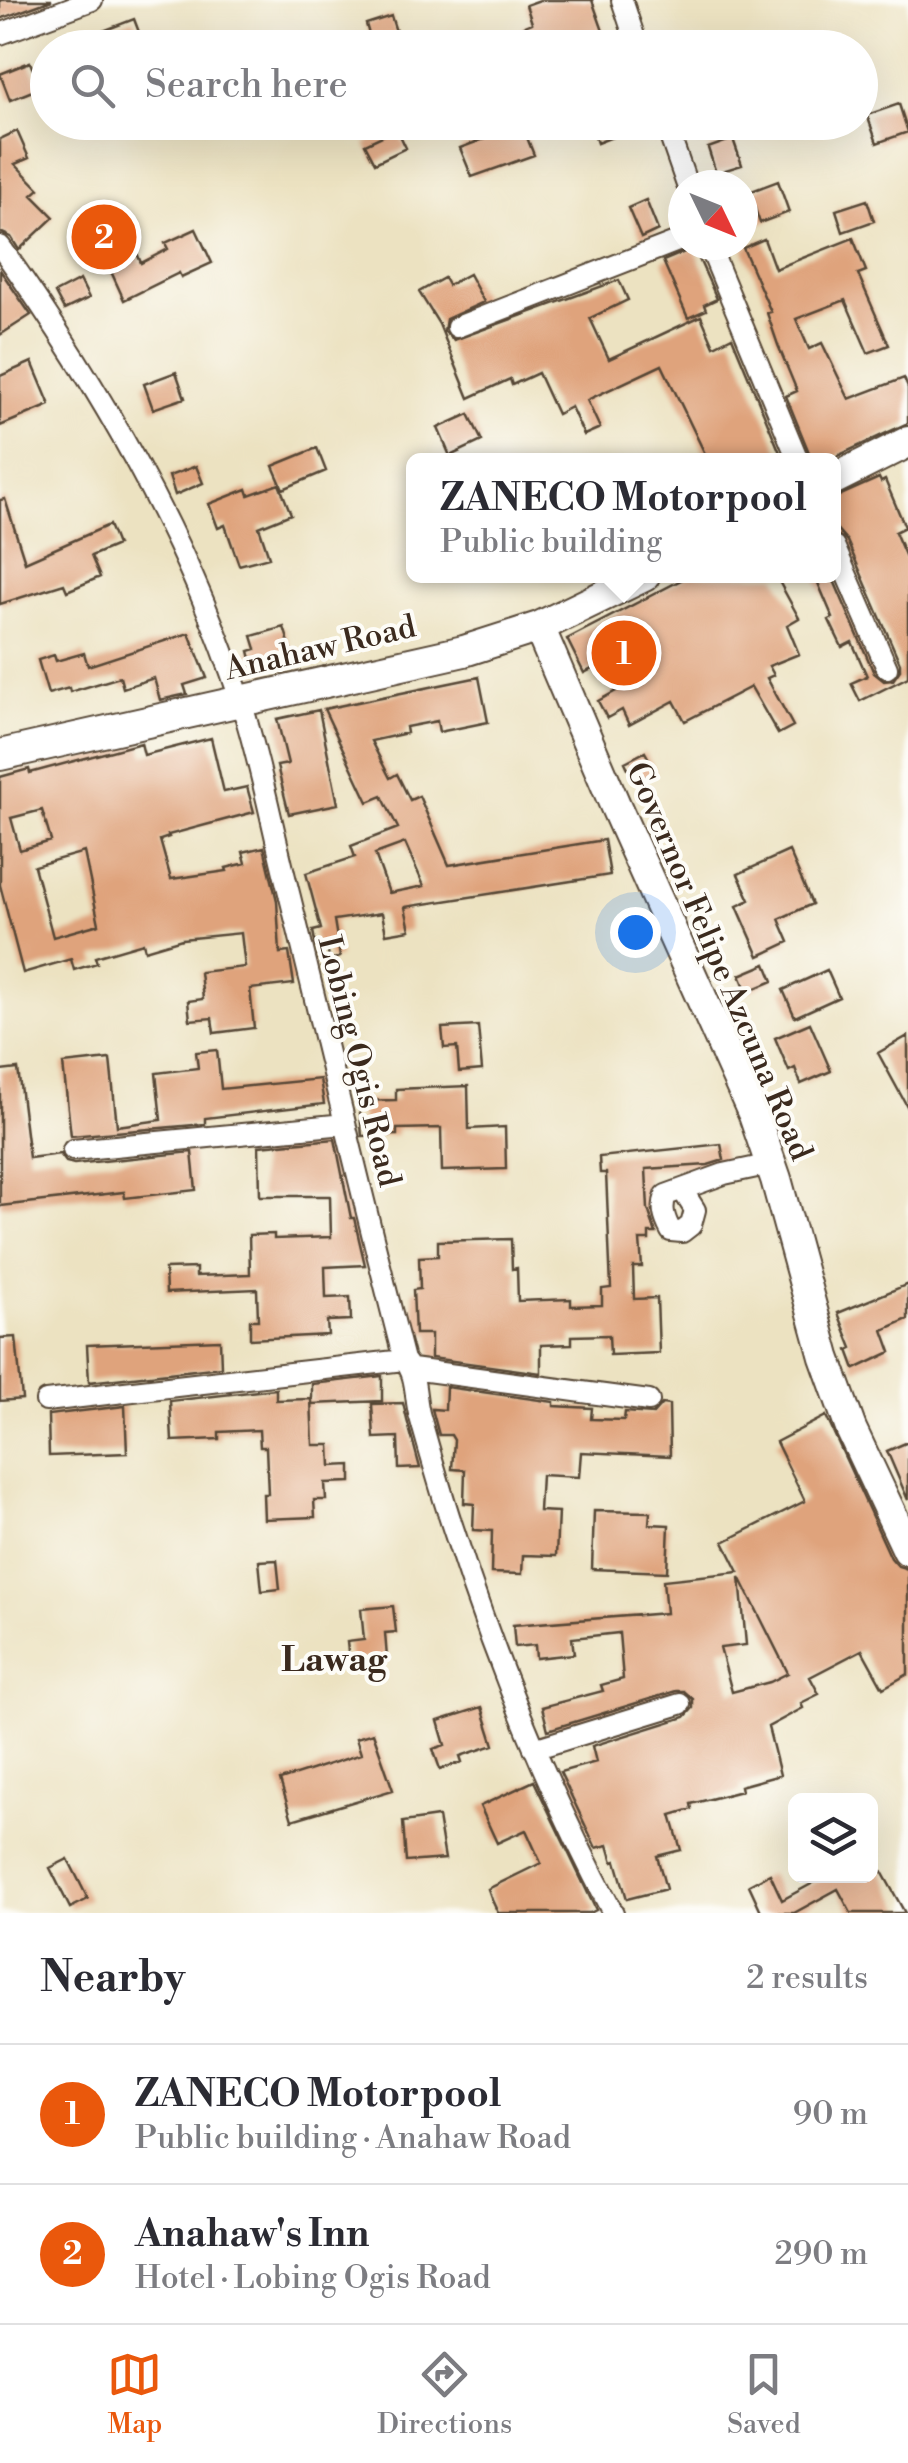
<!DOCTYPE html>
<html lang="en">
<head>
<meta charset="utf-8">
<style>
	:root { --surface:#fff; --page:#f2f2f3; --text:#2b2b33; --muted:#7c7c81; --line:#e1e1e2; --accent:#ea580c }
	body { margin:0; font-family:"Libre Bodoni",serif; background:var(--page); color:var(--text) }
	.controls { position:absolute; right:30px; bottom:30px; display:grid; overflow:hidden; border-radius:15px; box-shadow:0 10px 40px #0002 }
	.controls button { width:90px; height:90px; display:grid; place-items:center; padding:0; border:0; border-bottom:2px solid var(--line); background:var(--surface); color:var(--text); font:50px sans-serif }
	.compass { position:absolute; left:668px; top:170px; width:90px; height:90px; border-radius:50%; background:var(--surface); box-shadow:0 10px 40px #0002; rotate:133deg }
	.you { position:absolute; left:635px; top:932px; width:35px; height:35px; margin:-25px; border:8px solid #fff; border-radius:50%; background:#1a73e8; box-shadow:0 0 0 15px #1a73e833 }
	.badge { display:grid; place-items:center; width:65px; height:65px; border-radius:50%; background:var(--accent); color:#fff; font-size:32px; font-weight:700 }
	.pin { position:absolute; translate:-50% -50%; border:5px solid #fff; box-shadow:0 2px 10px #0006 }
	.popup { position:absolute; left:406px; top:453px; width:435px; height:130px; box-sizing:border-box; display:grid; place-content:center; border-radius:15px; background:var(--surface); filter:drop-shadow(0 2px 8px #0005); font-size:32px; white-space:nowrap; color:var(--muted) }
	.popup b { font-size:38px; color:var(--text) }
	.popup::after { content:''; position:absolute; left:50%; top:100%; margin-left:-20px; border:20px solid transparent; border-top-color:var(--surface) }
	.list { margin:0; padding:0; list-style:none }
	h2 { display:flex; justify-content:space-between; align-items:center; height:130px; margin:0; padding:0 40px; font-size:42px }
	h2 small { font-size:32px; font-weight:400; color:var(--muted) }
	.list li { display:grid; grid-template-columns:65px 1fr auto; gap:30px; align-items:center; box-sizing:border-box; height:140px; padding:0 40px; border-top:2px solid var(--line) }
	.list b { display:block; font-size:38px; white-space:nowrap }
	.list p { margin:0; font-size:32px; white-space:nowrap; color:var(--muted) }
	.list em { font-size:32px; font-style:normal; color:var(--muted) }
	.icon { flex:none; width:55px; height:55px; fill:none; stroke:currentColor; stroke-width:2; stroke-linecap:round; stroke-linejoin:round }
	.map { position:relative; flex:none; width:908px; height:1913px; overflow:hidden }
	.search { position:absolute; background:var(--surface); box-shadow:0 10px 40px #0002; left:30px; right:30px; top:30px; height:110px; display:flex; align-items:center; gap:25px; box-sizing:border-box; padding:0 35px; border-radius:55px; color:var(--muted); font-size:38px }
	.sheet { height:410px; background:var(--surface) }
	nav { display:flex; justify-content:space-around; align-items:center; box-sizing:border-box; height:140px; border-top:2px solid var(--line); background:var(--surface); font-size:28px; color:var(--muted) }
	nav a { display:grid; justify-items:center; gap:5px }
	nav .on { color:var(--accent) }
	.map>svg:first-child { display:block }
	.building { fill:#dfa37c; fill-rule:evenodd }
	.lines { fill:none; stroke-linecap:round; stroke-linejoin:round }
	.street-casing { stroke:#564636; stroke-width:24 }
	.secondary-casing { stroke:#564636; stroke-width:34 }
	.street { stroke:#fff; stroke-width:20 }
	.secondary { stroke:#fff; stroke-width:30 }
	.labels { text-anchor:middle; stroke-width:8; stroke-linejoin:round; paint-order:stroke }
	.street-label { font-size:32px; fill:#3b2a1e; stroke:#fdfcf7 }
	.neighbourhood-label { font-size:35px; font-weight:bold; fill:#3b2a1e; stroke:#fdfcf7 }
</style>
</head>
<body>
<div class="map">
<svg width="908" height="1913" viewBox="0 0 908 1913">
	<rect width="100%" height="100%" fill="#fdfcf7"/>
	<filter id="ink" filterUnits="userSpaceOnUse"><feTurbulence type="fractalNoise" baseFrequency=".01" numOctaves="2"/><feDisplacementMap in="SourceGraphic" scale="20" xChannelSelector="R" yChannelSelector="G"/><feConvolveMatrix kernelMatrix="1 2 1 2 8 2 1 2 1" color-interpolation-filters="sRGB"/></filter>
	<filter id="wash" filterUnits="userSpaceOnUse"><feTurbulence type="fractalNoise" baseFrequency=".0048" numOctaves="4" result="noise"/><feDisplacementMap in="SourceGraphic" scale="40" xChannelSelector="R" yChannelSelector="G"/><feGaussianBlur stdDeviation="2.25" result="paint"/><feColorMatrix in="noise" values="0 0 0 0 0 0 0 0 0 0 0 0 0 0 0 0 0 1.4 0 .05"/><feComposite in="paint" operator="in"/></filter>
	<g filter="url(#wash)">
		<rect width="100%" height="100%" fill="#ece2c1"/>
		<g id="blocks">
			<path class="building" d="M 0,0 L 52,0 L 0,19 Z
				M 540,0 L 592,0 L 609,48 L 529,48 L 522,27 L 532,23 L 526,5 Z
				M 391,16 L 400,44 L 373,48 L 366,24 Z
				M 134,19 L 145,48 L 65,48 L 64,46 Z
				M 30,62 L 40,88 L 10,100 L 0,74 Z
				M 899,104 L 908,132 L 877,143 L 867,115 Z
				M 590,122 L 646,122 L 646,124 L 597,143 Z
				M 522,125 L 534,155 L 472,177 L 460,148 Z
				M 397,129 L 406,148 L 375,163 L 365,144 Z
				M 17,131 L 29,158 L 15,164 L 39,189 L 32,195 L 54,217 L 19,250 L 11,237 L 0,232 L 0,139 Z
				M 733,139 L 742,165 L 716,173 L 708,148 Z
				M 778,181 L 789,212 L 760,223 L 749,192 Z
				M 646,200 L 658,230 L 641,238 L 628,208 Z
				M 867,200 L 874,221 L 843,232 L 836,210 Z
				M 196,229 L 212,263 L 181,277 L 179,273 L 124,300 L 109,267 L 137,253 L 141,263 L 168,249 L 165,243 Z
				M 853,238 L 866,271 L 858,274 L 889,345 L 868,353 L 845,300 L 796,319 L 809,349 L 822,343 L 849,399 L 904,378 L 908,388 L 908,423 L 829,460 L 812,460 L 786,396 L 797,391 L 778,345 L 767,313 L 771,312 L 743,248 L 764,239 L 775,269 Z
				M 694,248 L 717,299 L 704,305 L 706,310 L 688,318 L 663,261 Z
				M 0,270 L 31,315 L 0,335 Z
				M 469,274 L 484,302 L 446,319 L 444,331 L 454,340 L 619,280 L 628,300 L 590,318 L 609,359 L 701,316 L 714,346 L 732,337 L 783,460 L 708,460 L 662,365 L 587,400 L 600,428 L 584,435 L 571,407 L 557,414 L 538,373 L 512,385 L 510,379 L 469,398 L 439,324 L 419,292 L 444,278 L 448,285 Z
				M 80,280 L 89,298 L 64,310 L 55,293 Z
				M 32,362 L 50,405 L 0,426 L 0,376 Z
				M 176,372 L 185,398 L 153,409 L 144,384 Z
				M 469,414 L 482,441 L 450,456 L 438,428 Z
				M 317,448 L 326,471 L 283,489 L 273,466 Z
				M 196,466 L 203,483 L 175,495 L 169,476 Z
				M 879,478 L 881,482 L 885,480 L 905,527 L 895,532 L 908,562 L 908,677 L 860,701 L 851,683 L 867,676 L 852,642 L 842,647 L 829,620 L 833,618 L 815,576 L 832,576 L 874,673 L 884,681 L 893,680 L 900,670 L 900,663 L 847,541 L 834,526 L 834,498 Z
				M 279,484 L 291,514 L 259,527 L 269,557 L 239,565 L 225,525 L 218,528 L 209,504 L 247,489 L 249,495 Z
				M 5,499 L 25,562 L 109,525 L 117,545 L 91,556 L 100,577 L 67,591 L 64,584 L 0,604 L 0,500 Z
				M 689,576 L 776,576 L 799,618 L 787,625 L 799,654 L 769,666 L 774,675 L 767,678 L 793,726 L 778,734 L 751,687 L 685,721 L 674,701 L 629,725 L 622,710 L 607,718 L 598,701 L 616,691 L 602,664 L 584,673 L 567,639 Z
				M 284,627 L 295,662 L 255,674 L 249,651 L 256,649 L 252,636 Z
				M 189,633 L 207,678 L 184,685 L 187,694 L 160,700 L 154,678 L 123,688 L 120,677 L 70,692 L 69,688 L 48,694 L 38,660 L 54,655 L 56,661 L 84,653 L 88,666 Z
				M 479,677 L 488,722 L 439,732 L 437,721 L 406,727 L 407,733 L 371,741 L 390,778 L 397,774 L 410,800 L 419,796 L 449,865 L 604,840 L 610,875 L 405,907 L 410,930 L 386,934 L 382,913 L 334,920 L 340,957 L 330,960 L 326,945 L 316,947 L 313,931 L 321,929 L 306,873 L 355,857 L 351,846 L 398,828 L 382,796 L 368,802 L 324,709 ZM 405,843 L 424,886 L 389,893 L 375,854 Z
				M 319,710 L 338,804 L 289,814 L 277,766 L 288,764 L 277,719 Z
				M 211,738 L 224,792 L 247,787 L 254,812 L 168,835 L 169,837 L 160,840 L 171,879 L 227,871 L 226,868 L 246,863 L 243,852 L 264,847 L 277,901 L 280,953 L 289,952 L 294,984 L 250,989 L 254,1028 L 214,1033 L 212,1018 L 190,1020 L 188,1001 L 203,999 L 200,972 L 245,967 L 241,933 L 182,939 L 145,950 L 143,943 L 95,957 L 97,963 L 74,970 L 71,959 L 23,973 L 0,885 L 0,777 L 29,769 L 30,773 L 141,743 L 144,755 ZM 42,810 L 51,841 L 20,850 L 11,818 ZM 84,852 L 99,924 L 53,937 L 34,866 Z
				M 645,752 L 656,772 L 635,783 L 625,762 Z
				M 789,851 L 812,904 L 779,919 L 789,942 L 759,956 L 737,906 L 750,900 L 738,874 Z
				M 766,964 L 773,981 L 747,992 L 740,975 Z
				M 827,970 L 839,997 L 795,1017 L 783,990 Z
				M 810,1023 L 831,1071 L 801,1084 L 795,1068 L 789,1071 L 775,1038 Z
				M 478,1026 L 482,1070 L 459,1072 L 457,1047 L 444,1048 L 442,1028 Z
				M 908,1036 L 908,1108 L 878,1053 Z
				M 217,1050 L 221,1089 L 320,1079 L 324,1104 L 205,1118 L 205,1124 L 71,1136 L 63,1064 L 110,1059 L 117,1126 L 161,1120 L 156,1073 L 198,1068 L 196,1052 Z
				M 18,1069 L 29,1158 L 60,1154 L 66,1162 L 74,1164 L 192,1152 L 196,1190 L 125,1198 L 124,1192 L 0,1206 L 0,1071 Z
				M 468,1086 L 469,1129 L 505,1127 L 506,1169 L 442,1171 L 441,1128 L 397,1129 L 397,1135 L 362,1136 L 359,1101 L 396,1100 L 396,1089 Z
				M 335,1139 L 351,1218 L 354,1218 L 365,1265 L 325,1267 L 326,1298 L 350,1297 L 351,1320 L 327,1321 L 328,1335 L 250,1339 L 250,1320 L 258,1320 L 257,1289 L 166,1293 L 165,1269 L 196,1268 L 196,1276 L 250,1274 L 249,1235 L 274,1234 L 274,1239 L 331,1237 L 330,1196 L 260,1196 L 259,1146 Z
				M 721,1144 L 724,1160 L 708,1165 L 646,1169 L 648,1209 L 656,1233 L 649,1233 L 649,1240 L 640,1240 L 642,1267 L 633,1267 L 634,1299 L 657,1298 L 659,1353 L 610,1355 L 609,1335 L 572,1336 L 572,1344 L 541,1345 L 541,1373 L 431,1358 L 431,1334 L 415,1334 L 413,1290 L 420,1289 L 419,1257 L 438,1256 L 438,1241 L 511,1239 L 512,1269 L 517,1268 L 518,1301 L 571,1299 L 571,1306 L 602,1305 L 602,1289 L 611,1288 L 606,1173 L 600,1173 L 599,1157 Z
				M 908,1284 L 908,1319 L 883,1330 L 891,1352 L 855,1369 L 848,1350 L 852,1348 L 838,1313 Z
				M 16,1337 L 22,1399 L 0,1401 L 0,1338 Z
				M 220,1340 L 221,1367 L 89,1382 L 87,1345 Z
				M 382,1376 L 382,1401 L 312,1404 L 312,1384 Z
				M 446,1387 L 554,1402 L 554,1406 L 592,1408 L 591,1419 L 624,1420 L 625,1412 L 653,1414 L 662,1404 L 669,1405 L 670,1456 L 581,1452 L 579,1477 L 541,1475 L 539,1511 L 558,1512 L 556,1556 L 523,1555 L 522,1574 L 491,1573 L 492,1531 L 473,1530 L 474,1504 L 464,1503 L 465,1470 L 452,1469 L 454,1440 L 451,1435 L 439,1435 L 432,1409 L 445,1410 Z
				M 276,1389 L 276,1400 L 311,1399 L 313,1445 L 330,1445 L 331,1466 L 351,1465 L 351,1482 L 325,1483 L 326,1500 L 314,1500 L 315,1517 L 264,1519 L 263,1494 L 268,1494 L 266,1447 L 260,1447 L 259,1430 L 219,1432 L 219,1439 L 172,1441 L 170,1401 Z
				M 403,1403 L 407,1420 L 420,1468 L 399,1469 L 398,1437 L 374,1438 L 372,1404 Z
				M 125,1406 L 127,1453 L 49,1456 L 48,1415 Z
				M 826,1416 L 891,1558 L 898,1566 L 908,1569 L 908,1674 L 883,1688 L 862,1650 L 810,1677 L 819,1694 L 801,1703 L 803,1708 L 768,1727 L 780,1775 L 740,1786 L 741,1791 L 691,1804 L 692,1809 L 671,1815 L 681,1850 L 657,1856 L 666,1889 L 627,1899 L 616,1861 L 613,1862 L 608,1845 L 596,1848 L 560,1772 L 596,1762 L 592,1746 L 685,1717 L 693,1708 L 693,1699 L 684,1691 L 676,1691 L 548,1730 L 542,1707 L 603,1691 L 601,1685 L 623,1679 L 619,1633 L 572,1638 L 574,1654 L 536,1658 L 535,1645 L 515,1647 L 513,1625 L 666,1613 L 663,1580 L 739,1572 L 724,1542 L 805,1501 L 776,1442 ZM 740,1577 L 788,1673 L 770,1682 L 732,1692 L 720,1648 L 746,1645 Z
				M 908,1442 L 908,1500 L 887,1451 Z
				M 594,1511 L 650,1512 L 649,1524 L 669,1525 L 667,1572 L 592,1569 Z
				M 277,1560 L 280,1589 L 262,1591 L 259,1561 Z
				M 393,1606 L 396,1632 L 385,1633 L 387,1658 L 349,1661 L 347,1642 L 364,1640 L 361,1609 Z
				M 482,1707 L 494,1745 L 460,1756 L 462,1762 L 440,1769 L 433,1749 L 445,1745 L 438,1721 Z
				M 373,1733 L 393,1790 L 292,1820 L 280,1780 L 361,1754 L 356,1738 Z
				M 534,1781 L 596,1910 L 590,1913 L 498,1913 L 492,1900 L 488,1889 L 541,1863 L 526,1830 L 497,1843 L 480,1806 Z
				M 438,1817 L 445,1859 L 406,1862 L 403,1822 Z
				M 870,1850 L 905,1913 L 851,1913 L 838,1889 L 794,1913 L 758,1913 L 761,1911 L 749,1885 L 770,1874 L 782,1900 L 826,1876 L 870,1876 Z
				M 68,1859 L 88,1899 L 70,1908 L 50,1868 Z"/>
		</g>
	</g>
	<g filter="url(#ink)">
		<use href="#blocks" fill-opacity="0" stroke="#564636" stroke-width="2.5"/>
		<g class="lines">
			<g class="street-casing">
				<path id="street" d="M 622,0 L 638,48
					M 0,34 L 92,0
					M 665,122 L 687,185
					M 709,245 L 798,460
					M 0,246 C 99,386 186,535 240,699 C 261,763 273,832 290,897 C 328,1051 364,1206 404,1360 C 418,1376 414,1398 420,1417 C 431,1456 442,1496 455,1534 C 497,1665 548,1791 613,1913
					M 457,327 L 683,239
					M 834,546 L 887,668
					M 73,1150 L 345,1124
					M 683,1191 L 695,1210 L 691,1225 L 682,1232 L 671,1231 C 664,1218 661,1208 666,1195 L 724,1174 L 771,1164
					M 412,1369 L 649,1401
					M 46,1401 L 404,1360
					M 534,1749 L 680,1704"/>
			</g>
			<g class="secondary-casing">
				<path id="secondary" d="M 834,479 L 908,442
					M 539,627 L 615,805 L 754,1115 L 776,1179 L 825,1357 L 851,1429 L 908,1550
					M 0,755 L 464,651 L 539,627 L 644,576"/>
			</g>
			<use href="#street" class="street"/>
			<use href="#secondary" class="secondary"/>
		</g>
	</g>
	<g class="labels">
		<g class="street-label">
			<text transform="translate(320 647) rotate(-13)" y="11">Anahaw Road</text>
			<text transform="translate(720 961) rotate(67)" y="11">Governor Felipe Azcuna Road</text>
			<text transform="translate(360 1061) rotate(76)" y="11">Lobing Ogis Road</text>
		</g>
		<g class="neighbourhood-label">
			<text x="334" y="1671">Lawag</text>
		</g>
	</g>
</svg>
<div class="controls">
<button><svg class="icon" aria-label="layers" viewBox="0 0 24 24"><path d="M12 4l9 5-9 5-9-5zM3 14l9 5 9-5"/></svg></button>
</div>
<svg class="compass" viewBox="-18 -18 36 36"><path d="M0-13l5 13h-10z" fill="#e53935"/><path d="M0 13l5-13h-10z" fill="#7c7c81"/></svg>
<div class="you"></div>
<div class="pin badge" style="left:624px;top:653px">1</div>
<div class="popup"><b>ZANECO Motorpool</b>Public building</div>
<div class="pin badge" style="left:104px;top:237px">2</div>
<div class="search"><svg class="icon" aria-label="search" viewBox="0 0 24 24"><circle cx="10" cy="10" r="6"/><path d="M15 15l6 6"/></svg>Search here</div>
</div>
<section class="sheet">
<h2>Nearby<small>2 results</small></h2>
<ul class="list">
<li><span class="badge">1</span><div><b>ZANECO Motorpool</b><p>Public building · Anahaw Road</p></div><em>90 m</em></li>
<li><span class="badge">2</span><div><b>Anahaw's Inn</b><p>Hotel · Lobing Ogis Road</p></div><em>290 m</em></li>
</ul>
</section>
<nav>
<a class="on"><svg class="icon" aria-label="map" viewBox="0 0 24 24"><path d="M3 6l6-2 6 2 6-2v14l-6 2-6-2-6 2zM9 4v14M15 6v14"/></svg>Map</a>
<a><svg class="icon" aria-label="directions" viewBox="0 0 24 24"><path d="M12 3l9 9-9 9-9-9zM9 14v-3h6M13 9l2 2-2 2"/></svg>Directions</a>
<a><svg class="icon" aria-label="saved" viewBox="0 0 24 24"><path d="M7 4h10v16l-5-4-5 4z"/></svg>Saved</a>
</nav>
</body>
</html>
